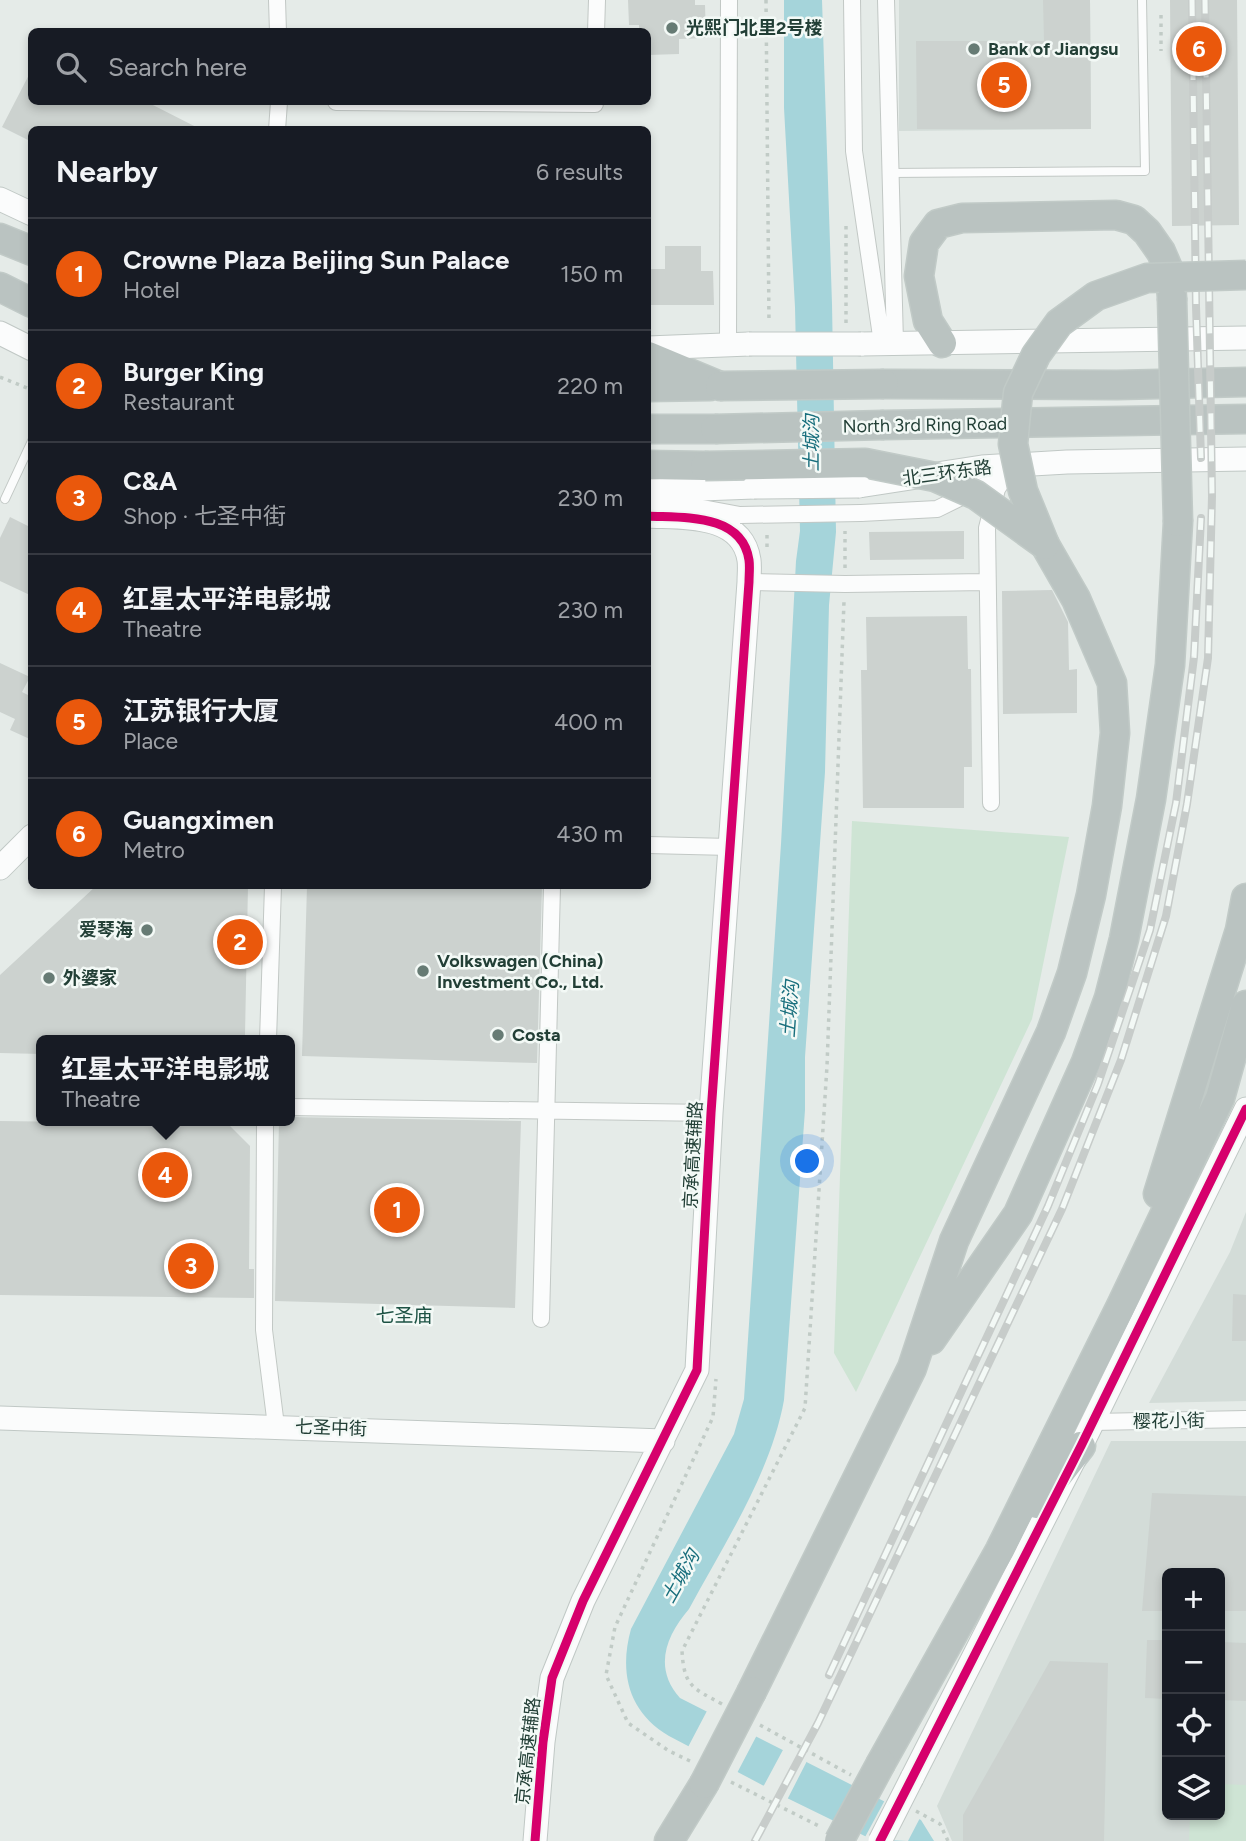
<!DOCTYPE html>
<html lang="en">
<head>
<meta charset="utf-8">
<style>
	:root { --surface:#171b24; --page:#20242c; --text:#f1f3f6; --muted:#9ea1a6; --line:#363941; --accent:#ea580c }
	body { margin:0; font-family:Figtree,"Noto Sans SC",sans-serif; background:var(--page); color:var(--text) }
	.controls { position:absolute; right:21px; bottom:21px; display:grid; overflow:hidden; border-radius:10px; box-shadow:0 4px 10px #0003 }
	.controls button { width:63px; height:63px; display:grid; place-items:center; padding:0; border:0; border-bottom:2px solid var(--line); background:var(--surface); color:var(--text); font:35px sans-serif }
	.you { position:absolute; left:808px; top:1162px; width:24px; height:24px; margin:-18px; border:5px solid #fff; border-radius:50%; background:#1a73e8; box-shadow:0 0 0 10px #1a73e833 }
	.badge { display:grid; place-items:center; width:46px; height:46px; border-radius:50%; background:var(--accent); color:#fff; font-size:23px; font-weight:700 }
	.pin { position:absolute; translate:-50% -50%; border:4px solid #fff; box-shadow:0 2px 7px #0006 }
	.popup { position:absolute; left:36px; top:1035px; width:259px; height:91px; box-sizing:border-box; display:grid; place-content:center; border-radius:10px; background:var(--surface); filter:drop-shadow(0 2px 5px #0005); font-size:23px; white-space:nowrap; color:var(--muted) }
	.popup b { font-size:26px; color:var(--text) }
	.popup::after { content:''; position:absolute; left:50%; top:100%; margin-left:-14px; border:14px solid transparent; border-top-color:var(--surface) }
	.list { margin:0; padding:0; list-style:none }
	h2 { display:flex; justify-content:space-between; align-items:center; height:91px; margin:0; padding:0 28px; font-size:30px }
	h2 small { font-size:23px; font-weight:400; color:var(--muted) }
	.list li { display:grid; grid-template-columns:46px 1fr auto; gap:21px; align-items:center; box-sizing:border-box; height:112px; padding:0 28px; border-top:2px solid var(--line) }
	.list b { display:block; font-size:26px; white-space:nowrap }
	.list p { margin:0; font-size:23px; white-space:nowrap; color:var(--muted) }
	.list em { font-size:23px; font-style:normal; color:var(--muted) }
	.icon { flex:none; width:38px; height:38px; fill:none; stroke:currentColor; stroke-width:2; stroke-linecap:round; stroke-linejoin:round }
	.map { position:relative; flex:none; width:1246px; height:1841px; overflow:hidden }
	.search { position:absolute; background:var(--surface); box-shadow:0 4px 10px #0003; left:28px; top:28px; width:623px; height:77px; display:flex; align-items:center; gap:18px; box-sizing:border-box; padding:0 24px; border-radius:10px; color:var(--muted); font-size:26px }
	.panel { position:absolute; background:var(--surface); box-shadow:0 4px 10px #0003; left:28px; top:126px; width:623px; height:763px; border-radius:10px }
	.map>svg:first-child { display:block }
	.built { fill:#d3dcd8; fill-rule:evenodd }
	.green { fill:#cee4d4 }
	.water { fill:#a5d4da }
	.pier { fill:#e5ebe8 }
	.building { fill:#ccd2cf }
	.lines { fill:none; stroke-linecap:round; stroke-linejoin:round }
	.lane-casing { stroke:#c2c8c5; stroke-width:10 }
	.street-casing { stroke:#c2c8c5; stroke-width:18 }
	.secondary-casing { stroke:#c0c8c5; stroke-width:25 }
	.highway-casing { stroke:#c1cac7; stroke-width:31 }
	.path { stroke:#c1cbc6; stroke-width:3.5; stroke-dasharray:3.5 5; stroke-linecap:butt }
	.lane { stroke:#fbfcfc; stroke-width:8 }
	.street { stroke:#fbfcfc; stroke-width:16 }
	.secondary { stroke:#fbfcfc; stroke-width:23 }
	.highway { stroke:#bac3c1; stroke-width:28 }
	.rail-casing { stroke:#c7ccca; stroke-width:8 }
	.rail { stroke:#f3f9f6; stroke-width:5; stroke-dasharray:16; stroke-linecap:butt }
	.street-bridge-casing { stroke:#c2c8c5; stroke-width:18; stroke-linecap:butt }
	.secondary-bridge-casing { stroke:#c0c8c5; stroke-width:25; stroke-linecap:butt }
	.highway-bridge-casing { stroke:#c1cac7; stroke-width:31; stroke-linecap:butt }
	.street-bridge { stroke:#fbfcfc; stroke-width:16 }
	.secondary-bridge { stroke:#fbfcfc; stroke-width:23 }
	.highway-bridge { stroke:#bac3c1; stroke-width:28 }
	.cycleway-casing { stroke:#f3f9f6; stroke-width:13 }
	.cycleway { stroke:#d6006c; stroke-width:9 }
	.poi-dot { fill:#667b74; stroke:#f3f9f6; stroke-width:2.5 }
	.labels { text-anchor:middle; stroke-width:5; stroke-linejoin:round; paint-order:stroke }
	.poi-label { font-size:18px; font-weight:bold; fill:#223f36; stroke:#f3f9f6; text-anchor:start }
	.street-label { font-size:18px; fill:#223f36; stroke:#f3f9f6 }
	.water-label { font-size:19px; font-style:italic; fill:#196f7d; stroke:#f3f9f6 }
	.neighbourhood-label { font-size:19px; fill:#1d5244; stroke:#f3f9f6 }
</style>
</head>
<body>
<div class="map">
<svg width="1246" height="1841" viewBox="0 0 1246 1841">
	<rect width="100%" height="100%" fill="#e5ebe8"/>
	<path class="built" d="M 899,0 L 1090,0 L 1091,129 L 899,131 Z
		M 1246,1212 L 1246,1401 L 1149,1403 L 1230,1252 Z
		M 1111,1441 L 1246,1441 L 1246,1841 L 952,1841 L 937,1806 ZM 1167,1573 L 1220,1573 L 1220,1815 L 1167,1815 Z"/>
	<path class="green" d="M 852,821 L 1069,837 L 1032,1019 L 856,1392 L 834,1353 Z
		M 1220,1784 L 1246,1785 L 1246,1841 L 1189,1841 L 1190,1815 L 1220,1815 Z"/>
	<path class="water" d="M 784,0 L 822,0 L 832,304 L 836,532 L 829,605 L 825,772 L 805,1057 L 805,1110 L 784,1400 C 771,1473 724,1544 689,1609 C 666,1636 653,1668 680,1698 L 921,1820 L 934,1841 L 875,1841 L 789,1799 L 669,1736 C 628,1712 619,1672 631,1629 L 734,1434 L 744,1399 L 781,844 L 796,561 L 800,531 L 795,307 L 784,108 Z"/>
	<path class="pier" d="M 708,1709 L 757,1735 L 736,1775 L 687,1749 Z
		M 784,1748 L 808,1759 L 786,1802 L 762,1789 Z
		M 886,1798 L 921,1816 L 908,1841 L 864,1839 Z"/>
	<path class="building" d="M 628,0 L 695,0 L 695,5 L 705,5 L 706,38 L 679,39 L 679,54 L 648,55 L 648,32 L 639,32 L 639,25 L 629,25 Z
		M 1043,0 L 1090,0 L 1091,129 L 917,129 L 916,41 L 1044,41 Z
		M 1170,0 L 1237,0 L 1239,225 L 1172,226 Z
		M 32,69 L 32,102 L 147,102 L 202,130 L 32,130 L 32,142 L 2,127 Z
		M 665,246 L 701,246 L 701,271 L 713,271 L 714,305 L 648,305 L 648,269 L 665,269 Z
		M 10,517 L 32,528 L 32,596 L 0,581 L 0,538 Z
		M 964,531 L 964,559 L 870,560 L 869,532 Z
		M 1052,590 L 1068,622 L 1069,670 L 1077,669 L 1077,713 L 1003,714 L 1002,591 Z
		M 967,616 L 968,669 L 971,669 L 972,767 L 964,767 L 964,808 L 863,808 L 861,670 L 867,670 L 866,617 Z
		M 0,663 L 30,677 L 22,692 L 32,697 L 32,740 L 10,730 L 15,719 L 0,712 Z
		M 96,886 L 248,886 L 245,1035 L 239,1040 L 41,1040 L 41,1054 L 0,1053 L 0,975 Z
		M 307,886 L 542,886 L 537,1063 L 302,1056 Z
		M 289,1117 L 521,1121 L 515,1308 L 275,1301 L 279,1121 L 289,1121 Z
		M 0,1121 L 228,1124 L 250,1146 L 249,1269 L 254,1269 L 254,1298 L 0,1295 Z
		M 1233,1294 L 1246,1295 L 1246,1341 L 1232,1341 Z
		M 1152,1493 L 1246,1496 L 1246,1611 L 1220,1611 L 1220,1573 L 1167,1573 L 1167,1611 L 1142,1611 Z
		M 1147,1640 L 1167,1640 L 1167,1699 L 1145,1698 Z
		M 1220,1642 L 1246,1643 L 1246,1701 L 1220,1700 Z
		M 1050,1661 L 1108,1663 L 1104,1841 L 963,1841 L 963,1815 Z"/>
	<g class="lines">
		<g class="lane-casing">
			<path id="lane" d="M 890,173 L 1145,171 L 1142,0
				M 5,499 L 32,441"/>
		</g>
		<g class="street-casing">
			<path id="street" d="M 277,0 L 278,32
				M 852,0 L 854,151 L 882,343
				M 886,0 L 895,343
				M 596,32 L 597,0
				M 336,102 L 595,104 L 595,102
				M 277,130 L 279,102
				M 728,345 L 729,0
				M 649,498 L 740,515
				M 861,513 L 937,509 L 998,479 L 1007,477
				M 749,582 L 845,584 L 987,582
				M 991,803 L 987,528 L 997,489 L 1005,477
				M 648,845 L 730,847
				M 268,1040 L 273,886
				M 289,1107 L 711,1113
				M 265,1121 L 264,1330 L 276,1426
				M 541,1319 L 552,886
				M 1093,1422 L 1246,1419"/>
		</g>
		<g class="secondary-casing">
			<path id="secondary" d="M 0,199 L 32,214
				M 0,333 L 32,349
				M 861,344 L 1246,338
				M 648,348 L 749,344
				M 859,486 L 982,467 L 1067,462 L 1246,459
				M 648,491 L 754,487
				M 0,868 L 32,836
				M 0,1418 L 663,1441
				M 912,1778 L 1081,1446 L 1246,1109
				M 535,1841 L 543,1742 L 552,1678 L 583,1601 L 697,1370 L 711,1113 L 749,582 C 749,575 750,567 749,560 C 742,513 683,518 648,516"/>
		</g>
		<g class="highway-casing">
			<path id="highway" d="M 0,238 L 32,251
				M 0,287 L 32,303
				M 942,343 L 928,321 L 919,276 L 924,243 L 938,224 L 962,218 L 1116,215 L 1134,220 L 1147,232 L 1161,252 L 1170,273 L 1172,298
				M 648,356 L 720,386
				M 884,384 L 1117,385 L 1246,382
				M 648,387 L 710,386
				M 884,425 L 1246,419
				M 648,429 L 715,429
				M 648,465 L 705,466
				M 1158,1194 L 1240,930 L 1246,898
				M 931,1340 L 1018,1214 L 1086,1062 L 1109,998 L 1124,939 L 1151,799 L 1170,665 L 1178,522
				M 1036,1504 L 1081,1446
				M 752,1691 L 912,1368 L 954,1241 L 1051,1032 L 1072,973 L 1091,895 L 1107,806 L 1115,733 L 1112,683 L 1076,599 L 1045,545
				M 881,1763 L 1000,1550 L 1121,1306 L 1220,1098 L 1246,1005
				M 669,1841 L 704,1784"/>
		</g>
		<path class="path" d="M 766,0 L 769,323
			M 1161,15 L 1161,51
			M 846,226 L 846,323
			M 0,377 L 32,390
			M 767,547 L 767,531
			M 845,568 L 845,531
			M 722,1704 C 693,1688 684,1687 682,1651 L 805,1408 L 827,1066 L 844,601
			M 760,1725 L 851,1775
			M 690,1761 L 669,1751 L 628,1723 L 606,1675 L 615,1627 L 713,1417 L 716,1379
			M 731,1782 L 821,1827
			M 916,1811 L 940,1824 L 948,1841"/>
		<use href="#lane" class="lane"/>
		<use href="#street" class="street"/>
		<use href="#secondary" class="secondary"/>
		<use href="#highway" class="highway"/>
		<g class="rail-casing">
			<path id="rail" d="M 1192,0 L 1196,306 L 1201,458
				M 829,1675 L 1048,1206 L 1098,1084 L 1150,930 L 1176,803 L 1194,657 L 1201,518
				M 755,1841 L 818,1723 L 1062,1209 L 1121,1060 L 1166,916 L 1187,804 L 1208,658 L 1212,496 L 1205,0"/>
		</g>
		<use href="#rail" class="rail"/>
		<g class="street-bridge-casing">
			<path id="street-bridge" d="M 740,515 L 861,513"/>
		</g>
		<g class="secondary-bridge-casing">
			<path id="secondary-bridge" d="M 749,344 L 861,344
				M 754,487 L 859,486
				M 880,1841 L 912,1778"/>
		</g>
		<g class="highway-bridge-casing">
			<path id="highway-bridge" d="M 1172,298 L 1178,522
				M 720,386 L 884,384
				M 715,429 L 884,425
				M 705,466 L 865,463 L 935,477 L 976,495 L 1045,545
				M 1045,545 L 1023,491 L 1013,444 L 1018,393 L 1036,355 L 1059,323 L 1096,296 L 1147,278 L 1246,275
				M 704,1784 L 752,1691
				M 839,1841 L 881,1763"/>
		</g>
		<use href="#street-bridge" class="street-bridge"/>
		<use href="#secondary-bridge" class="secondary-bridge"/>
		<use href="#highway-bridge" class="highway-bridge"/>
		<g class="cycleway-casing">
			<path id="cycleway" d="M 535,1841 L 543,1742 L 552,1678 L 583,1601 L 697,1370 L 711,1113 L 749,582 C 749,575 750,567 749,560 C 742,513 683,518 648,516
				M 880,1841 L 1081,1446 L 1246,1109"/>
		</g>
		<use href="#cycleway" class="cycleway"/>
	</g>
	<g class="poi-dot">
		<circle cx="672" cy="28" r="7"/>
		<circle cx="974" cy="49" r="7"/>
		<circle cx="147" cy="930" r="7"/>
		<circle cx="423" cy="971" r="7"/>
		<circle cx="49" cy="978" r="7"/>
		<circle cx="498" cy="1035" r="7"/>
	</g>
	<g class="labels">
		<g class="poi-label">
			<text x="686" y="34">光熙门北里2号楼</text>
			<text x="988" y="55">Bank of Jiangsu</text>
			<text x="133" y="936" text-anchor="end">爱琴海</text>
			<text x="437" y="967">Volkswagen (China)<tspan x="437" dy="21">Investment Co., Ltd.</tspan></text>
			<text x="63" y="984">外婆家</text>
			<text x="512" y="1041">Costa</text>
		</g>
		<g class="street-label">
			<text transform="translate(925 425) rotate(-1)" y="6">North 3rd Ring Road</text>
			<text transform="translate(947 473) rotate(-8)" y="6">北三环东路</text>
			<text transform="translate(693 1155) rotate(-87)" y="6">京承高速辅路</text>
			<text transform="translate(1169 1421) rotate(-1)" y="6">樱花小街</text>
			<text transform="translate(331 1428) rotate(2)" y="6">七圣中街</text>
			<text transform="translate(528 1751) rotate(-84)" y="6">京承高速辅路</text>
		</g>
		<g class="water-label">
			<text transform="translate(811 443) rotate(-90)" y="7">土城沟</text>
			<text transform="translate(789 1009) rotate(-86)" y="7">土城沟</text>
			<text transform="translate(680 1576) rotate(-61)" y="7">土城沟</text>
		</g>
		<g class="neighbourhood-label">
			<text x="404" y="1322">七圣庙</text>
		</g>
	</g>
</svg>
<div class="controls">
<button>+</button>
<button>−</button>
<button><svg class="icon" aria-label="locate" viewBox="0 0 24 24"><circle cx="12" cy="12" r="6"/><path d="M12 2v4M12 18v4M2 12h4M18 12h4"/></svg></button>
<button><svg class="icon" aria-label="layers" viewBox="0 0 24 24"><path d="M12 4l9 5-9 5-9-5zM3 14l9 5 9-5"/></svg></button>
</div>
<div class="you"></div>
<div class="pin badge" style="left:397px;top:1210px">1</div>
<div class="pin badge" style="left:240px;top:942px">2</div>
<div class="pin badge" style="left:191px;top:1266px">3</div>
<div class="pin badge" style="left:165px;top:1175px">4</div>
<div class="popup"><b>红星太平洋电影城</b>Theatre</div>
<div class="pin badge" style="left:1004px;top:85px">5</div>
<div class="pin badge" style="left:1199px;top:49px">6</div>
<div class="search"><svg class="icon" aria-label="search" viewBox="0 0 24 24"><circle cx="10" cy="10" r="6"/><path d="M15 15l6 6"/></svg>Search here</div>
<section class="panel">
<h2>Nearby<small>6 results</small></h2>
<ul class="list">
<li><span class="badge">1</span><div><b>Crowne Plaza Beijing Sun Palace</b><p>Hotel</p></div><em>150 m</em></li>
<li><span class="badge">2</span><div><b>Burger King</b><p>Restaurant</p></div><em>220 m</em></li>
<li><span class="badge">3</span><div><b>C&amp;A</b><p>Shop · 七圣中街</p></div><em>230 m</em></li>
<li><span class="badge">4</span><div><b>红星太平洋电影城</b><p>Theatre</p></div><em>230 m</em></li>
<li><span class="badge">5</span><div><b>江苏银行大厦</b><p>Place</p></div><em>400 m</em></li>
<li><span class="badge">6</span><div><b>Guangximen</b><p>Metro</p></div><em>430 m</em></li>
</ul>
</section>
</div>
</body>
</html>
